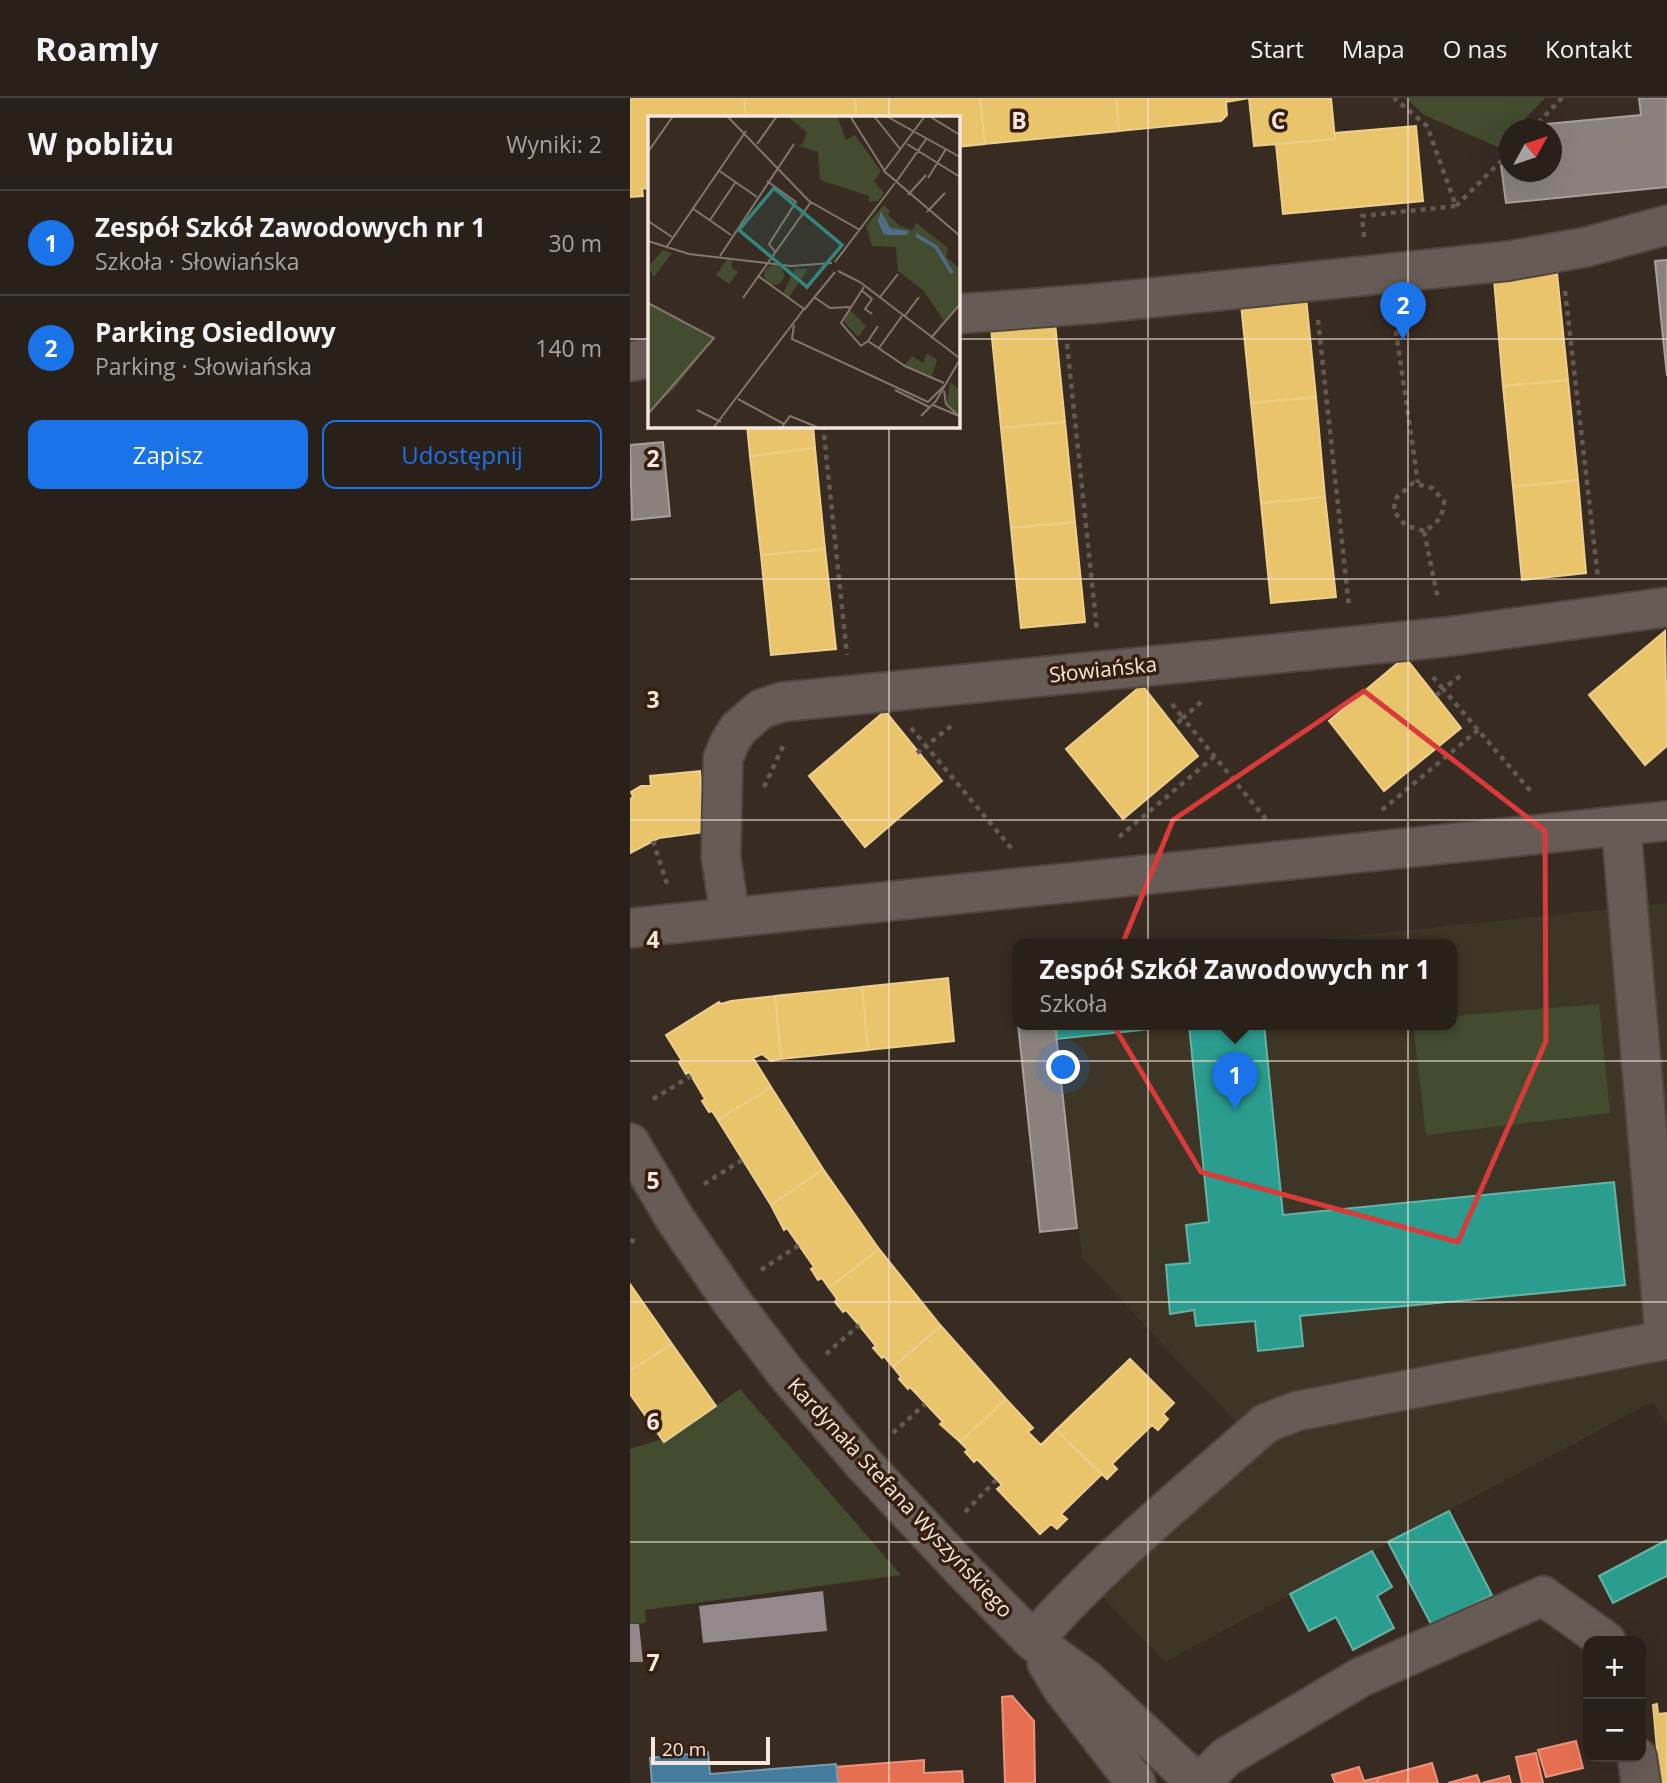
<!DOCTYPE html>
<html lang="pl">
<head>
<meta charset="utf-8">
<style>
	:root { --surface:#2a201a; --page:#362d27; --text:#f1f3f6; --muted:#a5a3a2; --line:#463e39; --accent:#1a73e8 }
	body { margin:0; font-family:"Open Sans",sans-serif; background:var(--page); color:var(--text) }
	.controls { position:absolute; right:21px; bottom:21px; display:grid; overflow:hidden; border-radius:14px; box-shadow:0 7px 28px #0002 }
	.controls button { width:63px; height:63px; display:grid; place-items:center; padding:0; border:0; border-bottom:2px solid var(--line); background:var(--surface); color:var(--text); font:35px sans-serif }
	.compass { position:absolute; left:869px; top:21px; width:63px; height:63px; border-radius:50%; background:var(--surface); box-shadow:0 7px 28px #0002; rotate:50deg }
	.scale { position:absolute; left:21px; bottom:18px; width:119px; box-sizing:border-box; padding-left:7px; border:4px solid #f6e6dc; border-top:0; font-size:19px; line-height:24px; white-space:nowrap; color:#f6e6dc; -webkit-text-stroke:5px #361f10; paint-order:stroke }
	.you { position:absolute; left:434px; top:970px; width:24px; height:24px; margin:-18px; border:5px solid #fff; border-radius:50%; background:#1a73e8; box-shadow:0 0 0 10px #1a73e833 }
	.badge { display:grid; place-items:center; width:46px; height:46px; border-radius:50%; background:var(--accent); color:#fff; font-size:23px; font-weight:700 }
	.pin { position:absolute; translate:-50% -58px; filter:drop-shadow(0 2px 4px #0008) }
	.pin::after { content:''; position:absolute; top:37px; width:24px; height:21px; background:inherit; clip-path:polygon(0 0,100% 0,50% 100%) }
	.popup { position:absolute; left:383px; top:841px; width:444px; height:91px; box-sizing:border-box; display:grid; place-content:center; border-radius:14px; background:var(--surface); filter:drop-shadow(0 2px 5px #0005); font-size:23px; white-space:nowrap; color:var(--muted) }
	.popup b { font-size:26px; color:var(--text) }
	.popup::after { content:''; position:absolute; left:50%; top:100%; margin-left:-14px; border:14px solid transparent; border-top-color:var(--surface) }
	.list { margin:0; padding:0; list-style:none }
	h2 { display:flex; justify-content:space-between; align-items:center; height:91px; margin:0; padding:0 28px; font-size:30px }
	h2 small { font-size:23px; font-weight:400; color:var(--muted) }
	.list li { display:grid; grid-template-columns:46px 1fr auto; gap:21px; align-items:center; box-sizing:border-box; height:105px; padding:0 28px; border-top:2px solid var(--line) }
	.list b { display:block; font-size:26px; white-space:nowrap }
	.list p { margin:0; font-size:23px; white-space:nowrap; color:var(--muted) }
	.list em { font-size:23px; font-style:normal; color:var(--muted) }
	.actions { display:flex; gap:14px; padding:21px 28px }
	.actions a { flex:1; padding:16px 0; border:2px solid var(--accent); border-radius:14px; text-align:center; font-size:24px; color:var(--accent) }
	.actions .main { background:var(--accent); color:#fff }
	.map { position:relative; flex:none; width:1037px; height:1685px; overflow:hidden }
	header { display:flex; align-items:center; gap:42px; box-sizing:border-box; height:98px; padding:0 35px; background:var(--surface); border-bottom:2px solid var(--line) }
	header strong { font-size:33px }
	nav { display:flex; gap:38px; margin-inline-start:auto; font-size:24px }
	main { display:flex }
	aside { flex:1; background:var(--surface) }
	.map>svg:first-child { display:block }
	.education { fill:#3d3525 }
	.green { fill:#434c2f }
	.homes { fill:#e9c46a; stroke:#edce8c; stroke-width:2 }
	.shops { fill:#e76f51; stroke:#ec937b; stroke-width:2 }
	.schools { fill:#2a9d8f; stroke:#67b3a6; stroke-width:2 }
	.public { fill:#457b9d; stroke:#7a9bb0; stroke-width:2 }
	.industry { fill:#8a817c; stroke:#aa9f99; stroke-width:2 }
	.building { fill:#93888c }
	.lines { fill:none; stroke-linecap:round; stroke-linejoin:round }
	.minor-casing { stroke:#51463e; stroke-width:42 }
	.path { stroke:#635a53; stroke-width:4.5; stroke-dasharray:5 5; stroke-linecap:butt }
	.minor { stroke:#675c55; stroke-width:38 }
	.marked { fill:none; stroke:#d93b3a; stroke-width:5; stroke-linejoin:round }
	.grid { fill:none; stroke:#f6e6dc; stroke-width:2; stroke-opacity:0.55 }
	.labels { text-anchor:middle; stroke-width:7; stroke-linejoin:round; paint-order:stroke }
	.street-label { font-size:21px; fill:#f6e6dc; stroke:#361f10 }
	.inset-river { fill:none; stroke:#506d88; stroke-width:3.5 }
	.inset-road { fill:none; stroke:#84766c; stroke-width:2 }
	.view { fill:#32877e; fill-opacity:0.15; stroke:#32877e; stroke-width:3.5 }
	.inset-edge { fill:none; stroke:#f6e6dc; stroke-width:3.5 }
	.grid-label { font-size:23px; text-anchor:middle; font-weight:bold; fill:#f6e6dc; stroke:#361f10; stroke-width:7; stroke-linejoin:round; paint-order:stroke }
</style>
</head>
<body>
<header>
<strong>Roamly</strong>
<nav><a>Start</a><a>Mapa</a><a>O nas</a><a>Kontakt</a></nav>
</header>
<main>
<aside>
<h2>W pobliżu<small>Wyniki: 2</small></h2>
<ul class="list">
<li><span class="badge">1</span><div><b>Zespół Szkół Zawodowych nr 1</b><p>Szkoła · Słowiańska</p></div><em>30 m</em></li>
<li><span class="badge">2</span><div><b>Parking Osiedlowy</b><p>Parking · Słowiańska</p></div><em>140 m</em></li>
</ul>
<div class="actions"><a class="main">Zapisz</a><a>Udostępnij</a></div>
</aside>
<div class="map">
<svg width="1037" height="1685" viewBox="0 0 1037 1685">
	<rect width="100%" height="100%" fill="#382b22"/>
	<path class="education" d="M 1037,805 L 1037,1328 L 1022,1304 L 535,1564 L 471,1497 L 624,1344 L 452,1160 L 425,926 L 822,926 L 822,846 L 647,846 Z"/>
	<path class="green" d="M 776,0 L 915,0 L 885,31 L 880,32 L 879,37 L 868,49 L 794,17 Z
		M 969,906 L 980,1015 L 796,1037 L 783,926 L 822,926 L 822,918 Z
		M 110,1291 L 271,1477 L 15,1512 L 16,1525 L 0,1526 L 0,1351 L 32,1341 L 34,1344 Z"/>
	<path class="homes" d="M 0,0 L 114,0 L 116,19 L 19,19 L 19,90 L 12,91 L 13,98 L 0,99 Z
		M 114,0 L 225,0 L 226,19 L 116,19 Z
		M 225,0 L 350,0 L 355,46 L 327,49 L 327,19 L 226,19 Z
		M 350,0 L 486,0 L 489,33 L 355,46 Z
		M 486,0 L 619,0 L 596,4 L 597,17 L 591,23 L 489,33 Z
		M 619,0 L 701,0 L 705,41 L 624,48 Z
		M 786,28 L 793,103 L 653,116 L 646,46 L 705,41 L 705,35 Z
		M 927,175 L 938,282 L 873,288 L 864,181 Z
		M 676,199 L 686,299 L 621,305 L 611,206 Z
		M 425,225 L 435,324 L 371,330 L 361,230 Z
		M 938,282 L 948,382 L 883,389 L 873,288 Z
		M 686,299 L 695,399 L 631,405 L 621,305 Z
		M 435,324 L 445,424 L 381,430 L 371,330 Z
		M 117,327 L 183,327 L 185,350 L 120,358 Z
		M 185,350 L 195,451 L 131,457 L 120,358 Z
		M 948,382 L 956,475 L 892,482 L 883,389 Z
		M 695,399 L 706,499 L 641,505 L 631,405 Z
		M 445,424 L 455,524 L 391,530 L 381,430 Z
		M 195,451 L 206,551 L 141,557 L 131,457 Z
		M 1035,533 L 1037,648 L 1015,667 L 959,597 Z
		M 775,559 L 831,630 L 754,693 L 699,623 Z
		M 512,587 L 568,658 L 493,721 L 436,651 Z
		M 255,613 L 312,683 L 235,749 L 179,678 Z
		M 70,673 L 75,734 L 29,740 L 0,755 L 0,701 L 3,699 L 1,694 L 11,688 L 21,688 L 20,678 Z
		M 318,880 L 324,943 L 238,952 L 232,889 Z
		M 232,889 L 238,952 L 151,961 L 145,898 Z
		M 145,898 L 151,961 L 141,963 L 132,956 L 123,960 L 141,989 L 88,1022 L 82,1013 L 79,1014 L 72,1003 L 75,1001 L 59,974 L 56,976 L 49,964 L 52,963 L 36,937 L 89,904 L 91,906 L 101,903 Z
		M 141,989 L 193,1071 L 141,1107 L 88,1022 Z
		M 193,1071 L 249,1151 L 199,1190 L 192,1180 L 188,1182 L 181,1171 L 184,1169 L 157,1130 L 154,1132 L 141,1107 Z
		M 249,1151 L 311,1228 L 263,1269 L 254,1258 L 252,1260 L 243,1250 L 246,1248 L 229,1227 L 216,1212 L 213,1214 L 205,1204 L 207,1201 L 199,1190 Z
		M 0,1186 L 42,1246 L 0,1273 Z
		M 311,1228 L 376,1301 L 330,1344 L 310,1326 L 313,1324 L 280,1289 L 278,1291 L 269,1281 L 271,1279 L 263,1269 Z
		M 42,1246 L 86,1308 L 34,1344 L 0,1296 L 0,1273 Z
		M 500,1261 L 544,1305 L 533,1316 L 538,1321 L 528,1332 L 522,1327 L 482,1366 L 487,1371 L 477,1381 L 426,1332 Z
		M 376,1301 L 403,1330 L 398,1334 L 411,1347 L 426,1332 L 472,1376 L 431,1416 L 437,1421 L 427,1431 L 421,1426 L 410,1436 L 367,1391 L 372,1387 L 347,1361 L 344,1364 L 335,1354 L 338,1352 L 330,1344 Z
		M 1027,1606 L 1028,1616 L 1037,1615 L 1037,1685 L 1030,1685 L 1023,1607 Z"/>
	<path class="shops" d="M 382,1598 L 404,1623 L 405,1685 L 375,1685 L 372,1599 Z
		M 946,1643 L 953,1670 L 916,1679 L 908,1652 Z
		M 906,1655 L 913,1685 L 892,1685 L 886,1659 Z
		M 294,1662 L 294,1675 L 332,1673 L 333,1685 L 208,1685 L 205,1669 Z
		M 802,1665 L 808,1685 L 746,1685 L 750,1679 Z
		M 729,1669 L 734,1683 L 750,1679 L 746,1685 L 705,1685 L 702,1677 Z
		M 847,1677 L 850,1685 L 818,1685 Z
		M 879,1678 L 881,1685 L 852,1685 Z"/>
	<path class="schools" d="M 425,926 L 634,926 L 653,1117 L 984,1084 L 995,1187 L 670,1218 L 673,1248 L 628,1253 L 625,1223 L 566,1228 L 564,1212 L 540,1216 L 536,1167 L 560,1165 L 556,1127 L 579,1124 L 559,927 L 427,941 Z
		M 819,1413 L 862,1497 L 802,1528 L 758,1444 Z
		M 1037,1442 L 1037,1478 L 983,1505 L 969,1478 Z
		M 742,1453 L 762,1489 L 747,1498 L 764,1530 L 723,1552 L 706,1519 L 679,1533 L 660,1496 Z"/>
	<path class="public" d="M 78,1654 L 80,1676 L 206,1666 L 208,1685 L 22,1685 L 20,1660 Z"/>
	<path class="industry" d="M 1009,0 L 1037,0 L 1037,89 L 876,105 L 871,68 L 880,67 L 880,74 L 922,74 L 922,32 L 918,32 L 917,26 L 1011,17 Z
		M 1037,162 L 1037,278 L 1025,163 Z
		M 33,344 L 40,418 L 2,422 L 0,347 Z
		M 384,882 L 388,882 L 388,923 Z
		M 388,926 L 425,926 L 447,1130 L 410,1134 Z"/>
	<path class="building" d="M 193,1493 L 197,1533 L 73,1545 L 69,1508 Z
		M 0,1526 L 9,1526 L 13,1564 L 0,1564 Z"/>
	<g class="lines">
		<g class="minor-casing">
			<path id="minor" d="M 327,216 L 460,206 L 878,163 L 956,149 L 1037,127
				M 0,264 L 19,260
				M 100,819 L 91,759 L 93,660 L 100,644 L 108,631 L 131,611 L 152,604 L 816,539 L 1037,509
				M 0,830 L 1037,723
				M 0,1045 L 45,1121 L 102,1204 L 156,1275 L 232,1364 L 333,1472 L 403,1543 L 457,1582 L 567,1685
				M 403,1543 C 473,1463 557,1395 636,1325 L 667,1313 L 1035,1242 L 991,728
				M 417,1565 L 433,1591 L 506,1685
				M 1007,1659 L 1011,1685
				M 570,1685 L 596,1659 L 731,1579 L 913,1498 L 976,1543"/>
		</g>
		<path class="path" d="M 901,32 L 932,0
			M 826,108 L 880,54
			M 734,139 L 732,118 L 826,108 L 797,28 L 764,0
			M 935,193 L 968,480
			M 763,213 L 788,385
			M 688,222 L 719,509
			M 437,246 L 467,533
			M 193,327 L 217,557
			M 794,433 L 775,427 L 764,413 L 765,401 L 783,385 L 802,390 L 814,403 C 813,419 808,425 794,433 L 808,501
			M 830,578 L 813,591 L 903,696
			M 803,579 L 813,591 L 805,599
			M 571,604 L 553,620 L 639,725
			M 542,606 L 553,620 L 544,628
			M 321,628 L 296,648 L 382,751
			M 281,630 L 296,648 L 287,655
			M 134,689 L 154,646
			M 752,712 L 848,632
			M 489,739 L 585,658
			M 23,743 L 38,789
			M 23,1001 L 61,978
			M 74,1086 L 112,1062
			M 0,1142 L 8,1145
			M 131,1172 L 169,1147
			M 196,1256 L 229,1227
			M 263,1335 L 295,1306
			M 335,1414 L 366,1382"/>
		<use href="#minor" class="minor"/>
	</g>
	<path class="marked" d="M 734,593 L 915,733 L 916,943 L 828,1144 L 571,1074 L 469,903 L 543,722 Z"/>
	<path class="grid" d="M 259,0 L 259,19M 518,0 L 518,1685M 778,0 L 778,1685M 0,241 L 19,241M 327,241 L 1037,241M 259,327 L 259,1685M 0,481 L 1037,481M 0,722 L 1037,722M 0,963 L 1037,963M 0,1204 L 1037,1204M 0,1444 L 1037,1444"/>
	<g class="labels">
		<g class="street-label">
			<text transform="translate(473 572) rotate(-6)" y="7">Słowiańska</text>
			<text transform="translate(270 1400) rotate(47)" y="7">Kardynała Stefana Wyszyńskiego</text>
		</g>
	</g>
	<g transform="translate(18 18)">
		<rect width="312" height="312" fill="#382b22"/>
		<path d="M 139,0 L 189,0 L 198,24 L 207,19 L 233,55 L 226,65 L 236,77 L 230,85 L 221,86 L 221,80 L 172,64 L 170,36 L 148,29 L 154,29 L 159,16 ZM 249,73 L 236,89 L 242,95 L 240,99 L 252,110 L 264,114 L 269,107 L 272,110 L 300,132 L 298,141 L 311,152 L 311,187 L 296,205 L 276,175 L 250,155 L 248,131 L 224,130 L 218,110 ZM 15,134 L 24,137 L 6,161 L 0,151 ZM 80,142 L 85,142 L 83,151 L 90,156 L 81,168 L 68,159 ZM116 159a10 10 0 1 1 20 0a10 10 0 1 1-20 0ZM 147,153 L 160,153 L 141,181 L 135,177 ZM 0,187 L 66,222 L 26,273 L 0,296 ZM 201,193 L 218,210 L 210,221 L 196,206 ZM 279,237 L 289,244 L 284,260 L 257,249 L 264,240 L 275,247 ZM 302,266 L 311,273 L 309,297 L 299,287 Z" fill="#434c2f"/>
		<path d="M 233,95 L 242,112 L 261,115 L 259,119 L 236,119 L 230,105 Z" fill="#506d88"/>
		<path class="inset-river" d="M 268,119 L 288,131 L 304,157"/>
		<path class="inset-road" d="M 79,0 L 161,85 L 212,114M 202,0 L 236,54M 226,0 L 252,33M 238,0 L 312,41M 277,0 L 236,55 L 312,120M 281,0 L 312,19M 109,28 L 129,0M 259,28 L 312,61M 0,36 L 25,0M 70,54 L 109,81M 280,62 L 298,33M 119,65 L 148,86 L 121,128 L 128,137M 248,66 L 279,22M 260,79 L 278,59M 44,92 L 83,119M 279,96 L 297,77M 62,104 L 87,67M 0,105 L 24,121M 0,125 L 41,138 L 143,150 L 184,147M 18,132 L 98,15M 72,140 L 146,28M 187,146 L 247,67M 190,155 L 212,166 L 310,241M 110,160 L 156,193M 216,171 L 193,207 L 213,230 L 220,225M 213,174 L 224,183 L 217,193 L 224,198M 166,181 L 182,192 L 202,191M 232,181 L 250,158M 95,182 L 163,86M 0,187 L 66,222 L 0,298M 156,194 L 187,156M 256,201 L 271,181M 146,209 L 144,223 L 280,286 L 298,268M 230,210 L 220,225 L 257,250 L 296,267M 283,222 L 312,188M 231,232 L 254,200M 247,274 L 281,291M 296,275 L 298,288 L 312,301M 90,283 L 136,308M 285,289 L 311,300M 49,294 L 73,306M 273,300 L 288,285 L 311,245M 66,311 L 156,193M 134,311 L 142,300 L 169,311"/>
		<path class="view" d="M 126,72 L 194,129 L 159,171 L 91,114 Z"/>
		<rect width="312" height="312" class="inset-edge"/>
	</g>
	<g class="grid-label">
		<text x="389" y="31">B</text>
		<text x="648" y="31">C</text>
		<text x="23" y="369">2</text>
		<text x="23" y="610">3</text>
		<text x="23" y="850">4</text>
		<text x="23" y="1091">5</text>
		<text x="23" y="1332">6</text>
		<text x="23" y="1573">7</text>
	</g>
</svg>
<div class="controls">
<button>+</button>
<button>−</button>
</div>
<svg class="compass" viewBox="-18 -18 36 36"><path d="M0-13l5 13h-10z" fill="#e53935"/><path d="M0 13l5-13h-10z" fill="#a5a3a2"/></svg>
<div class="scale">20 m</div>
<div class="you"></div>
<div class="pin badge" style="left:605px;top:1012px">1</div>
<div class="popup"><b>Zespół Szkół Zawodowych nr 1</b>Szkoła</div>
<div class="pin badge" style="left:773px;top:242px">2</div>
</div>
</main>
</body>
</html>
